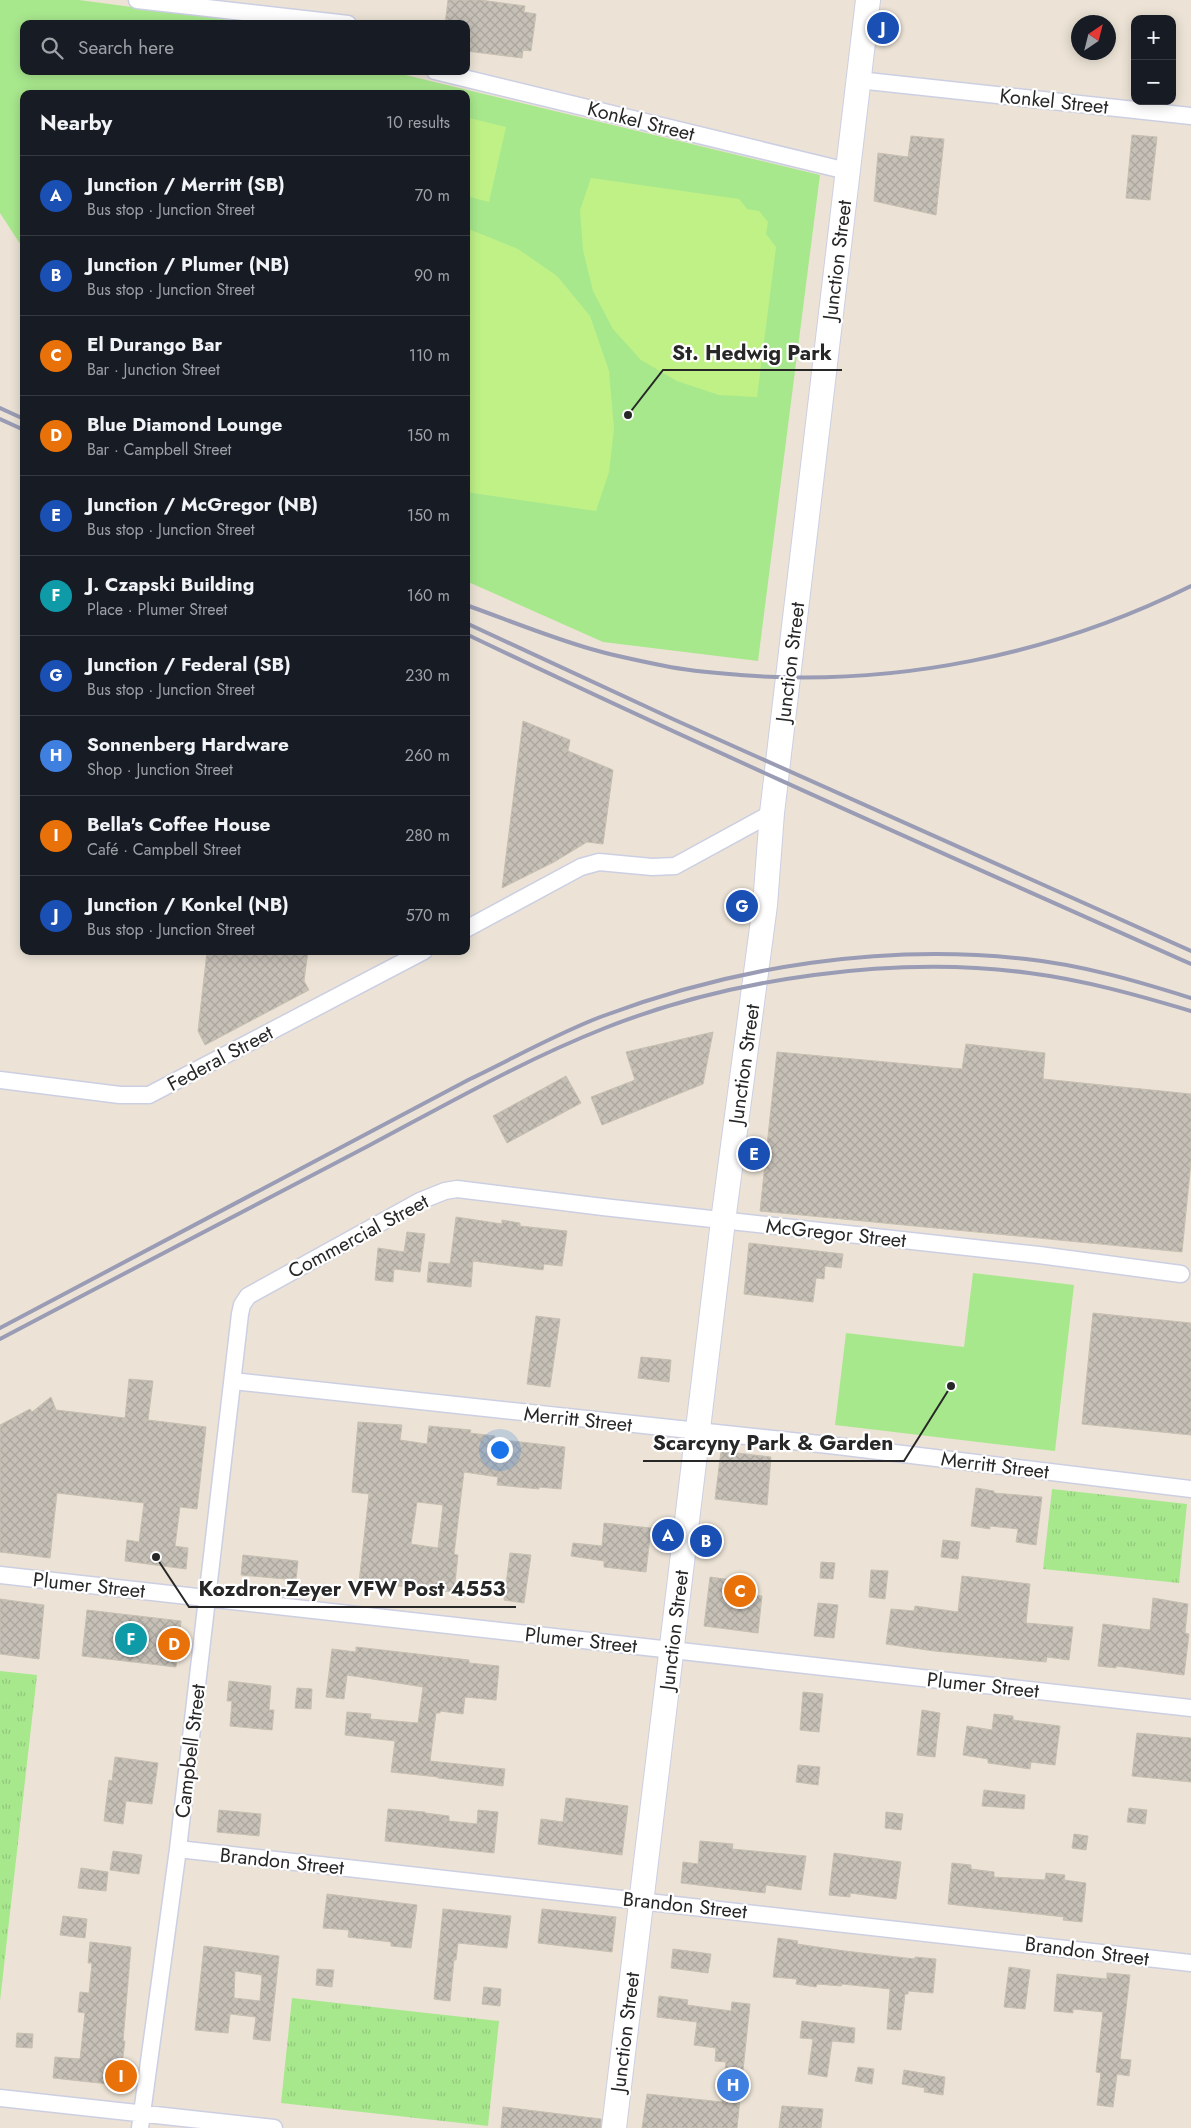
<!DOCTYPE html>
<html lang="en">
<head>
<meta charset="utf-8">
<style>
	:root { --surface:#171b24; --page:#20242c; --text:#f1f3f6; --muted:#9ea1a6; --line:#363941; --accent:#304fff }
	body { margin:0; font-family:Jost,sans-serif; background:var(--page); color:var(--text) }
	.controls { position:absolute; right:15px; top:15px; display:grid; overflow:hidden; border-radius:10px; box-shadow:0 2px 12px #0003 }
	.controls button { width:45px; height:45px; display:grid; place-items:center; padding:0; border:0; border-bottom:1px solid var(--line); background:var(--surface); color:var(--text); font:25px sans-serif }
	.compass { position:absolute; left:1071px; top:15px; width:45px; height:45px; border-radius:50%; background:var(--surface); box-shadow:0 2px 12px #0003; rotate:35deg }
	.you { position:absolute; left:499px; top:1449px; width:18px; height:18px; margin:-12px; border:4px solid #fff; border-radius:50%; background:#1a73e8; box-shadow:0 0 0 8px #1a73e833 }
	.badge { display:grid; place-items:center; width:32px; height:32px; border-radius:50%; background:var(--accent); color:#fff; font-size:16px; font-weight:700 }
	.pin { position:absolute; translate:-50% -50%; border:2px solid #fff; box-shadow:0 1px 5px #0006 }
	.list { margin:0; padding:0; list-style:none }
	h2 { display:flex; justify-content:space-between; align-items:center; height:65px; margin:0; padding:0 20px; font-size:21px }
	h2 small { font-size:16px; font-weight:400; color:var(--muted) }
	.list li { display:grid; grid-template-columns:32px 1fr auto; gap:15px; align-items:center; box-sizing:border-box; height:80px; padding:0 20px; border-top:1px solid var(--line) }
	.list b { display:block; font-size:19px; white-space:nowrap }
	.list p { margin:0; font-size:16px; white-space:nowrap; color:var(--muted) }
	.list em { font-size:16px; font-style:normal; color:var(--muted) }
	.icon { flex:none; width:28px; height:28px; fill:none; stroke:currentColor; stroke-width:2; stroke-linecap:round; stroke-linejoin:round }
	.map { position:relative; flex:none; width:1191px; height:2128px; overflow:hidden }
	.search { position:absolute; background:var(--surface); box-shadow:0 2px 12px #0003; left:20px; top:20px; width:450px; height:55px; display:flex; align-items:center; gap:12px; box-sizing:border-box; padding:0 18px; border-radius:10px; color:var(--muted); font-size:19px }
	.panel { position:absolute; background:var(--surface); box-shadow:0 2px 12px #0003; left:20px; top:90px; width:450px; height:865px; border-radius:10px }
	.map>svg:first-child { display:block }
	.grass { fill:url(#grass-tufts) }
	.park { fill:#a8e88d }
	.pitch { fill:#c0f187 }
	.building { fill:url(#building-cross-hatch); stroke:#c7c0b1; fill-rule:evenodd }
	.lines { fill:none; stroke-linecap:round; stroke-linejoin:round }
	.street-casing { stroke:#cccfe2; stroke-width:19 }
	.secondary-casing { stroke:#cccfe2; stroke-width:26 }
	.street { stroke:#fff; stroke-width:16 }
	.secondary { stroke:#fff; stroke-width:24 }
	.rail { stroke:#999cb4; stroke-width:4 }
	.labels { text-anchor:middle; stroke-width:4.5; stroke-linejoin:round; paint-order:stroke }
	.street-label { font-size:20px; fill:#272727; stroke:#fff }
	.leader { fill:none; stroke:#272727; stroke-width:2 }
	.callout-dot { fill:#272727; stroke:#fff; stroke-width:2 }
	.callout-label { font-size:21px; text-anchor:middle; font-weight:bold; fill:#272727; stroke:#fff; stroke-width:4.5; stroke-linejoin:round; paint-order:stroke }
</style>
</head>
<body>
<div class="map">
<svg width="1191" height="2128" viewBox="0 0 1191 2128">
	<defs>
		<pattern id="grass-tufts" width="24" height="20" patternUnits="userSpaceOnUse" patternTransform="scale(1.25)"><rect width="24" height="20" fill="#a8e88d"/><path d="M3 7l-1-3M5 7V3M7 7l1-3M15 17l-1-3M17 17v-4M19 17l1-3" fill="none" stroke="#91c77a"/></pattern>
		<pattern id="building-cross-hatch" width="8" height="8" patternUnits="userSpaceOnUse" patternTransform="scale(1.25)"><rect width="8" height="8" fill="#c6c0b7"/><path d="M0 0l8 8M0 8l8-8" fill="none" stroke="#aaa59d"/></pattern>
	</defs>
	<rect width="100%" height="100%" fill="#ece3d6"/>
	<path class="grass" d="M 1052,1489 L 1187,1504 L 1179,1583 L 1043,1569 Z
		M 0,1671 L 37,1675 L 0,2001 Z
		M 292,1998 L 499,2021 L 488,2126 L 281,2103 Z"/>
	<path class="park" d="M 0,0 L 79,0 L 260,24 L 24,24 L 24,71 L 389,71 L 820,175 L 758,661 L 603,642 L 466,581 L 466,94 L 24,94 L 24,250 L 0,213 Z
		M 973,1273 L 1074,1285 L 1055,1451 L 835,1425 L 846,1333 L 964,1347 Z"/>
	<path class="pitch" d="M 469,118 L 506,127 L 489,202 L 466,196 L 466,130 Z
		M 591,178 L 739,199 L 747,209 L 759,211 L 768,222 L 766,234 L 776,247 L 757,397 L 719,395 L 677,381 L 641,360 L 613,329 L 593,291 L 583,250 L 580,210 Z
		M 466,228 L 518,249 L 557,276 L 590,316 L 609,371 L 614,429 L 609,472 L 596,511 L 466,492 Z"/>
	<path class="building" d="M 448,0 L 480,0 L 525,6 L 524,12 L 536,14 L 531,51 L 523,50 L 522,58 L 466,51 L 466,24 L 445,24 Z
		M 1132,135 L 1157,137 L 1150,200 L 1126,198 Z
		M 911,136 L 944,139 L 936,215 L 874,201 L 878,153 L 908,157 Z
		M 523,721 L 570,740 L 568,751 L 613,770 L 603,844 L 587,842 L 554,862 L 502,888 Z
		M 207,951 L 308,951 L 304,981 L 309,990 L 205,1045 L 198,1031 Z
		M 713,1032 L 703,1084 L 602,1125 L 591,1097 L 635,1080 L 626,1052 Z
		M 966,1044 L 1045,1053 L 1043,1079 L 1191,1094 L 1191,1162 L 1182,1252 L 760,1211 L 777,1052 L 962,1069 Z
		M 566,1076 L 581,1103 L 507,1143 L 493,1116 Z
		M 456,1217 L 502,1224 L 502,1220 L 520,1223 L 520,1226 L 567,1231 L 562,1266 L 544,1264 L 543,1270 L 473,1261 L 471,1287 L 427,1282 L 429,1262 L 450,1264 Z
		M 407,1232 L 425,1234 L 420,1272 L 394,1269 L 393,1282 L 375,1280 L 378,1248 L 404,1252 Z
		M 749,1243 L 843,1254 L 841,1268 L 825,1266 L 824,1279 L 816,1278 L 813,1302 L 744,1294 Z
		M 1093,1313 L 1191,1323 L 1191,1435 L 1082,1424 Z
		M 536,1316 L 560,1319 L 550,1387 L 527,1384 Z
		M 641,1357 L 671,1360 L 669,1382 L 638,1378 Z
		M 129,1379 L 153,1381 L 148,1420 L 206,1427 L 197,1509 L 180,1507 L 175,1546 L 188,1548 L 186,1569 L 125,1561 L 127,1540 L 139,1542 L 144,1503 L 57,1493 L 50,1558 L 0,1552 L 0,1425 L 30,1409 L 32,1412 L 51,1397 L 56,1410 L 125,1418 Z
		M 358,1422 L 402,1425 L 400,1440 L 427,1444 L 429,1426 L 471,1430 L 470,1433 L 495,1436 L 494,1439 L 565,1447 L 561,1489 L 539,1487 L 539,1489 L 497,1485 L 498,1477 L 464,1472 L 454,1554 L 458,1555 L 454,1592 L 359,1582 L 369,1494 L 352,1492 ZM 417,1502 L 443,1505 L 438,1548 L 411,1544 Z
		M 721,1451 L 771,1457 L 767,1505 L 715,1499 Z
		M 976,1488 L 994,1491 L 994,1493 L 1042,1497 L 1036,1545 L 1016,1542 L 1018,1529 L 990,1526 L 990,1529 L 971,1526 Z
		M 604,1523 L 651,1528 L 646,1572 L 604,1567 L 604,1561 L 571,1556 L 573,1543 L 602,1546 Z
		M 943,1540 L 960,1542 L 958,1559 L 941,1557 Z
		M 510,1553 L 531,1555 L 524,1603 L 504,1600 Z
		M 243,1555 L 298,1561 L 296,1580 L 241,1575 Z
		M 821,1562 L 835,1563 L 833,1579 L 820,1578 Z
		M 871,1570 L 888,1571 L 885,1599 L 869,1597 Z
		M 962,1576 L 1030,1584 L 1026,1623 L 1073,1627 L 1069,1660 L 1047,1657 L 1046,1662 L 934,1651 L 886,1644 L 891,1609 L 914,1611 L 915,1606 L 958,1612 Z
		M 710,1577 L 747,1582 L 745,1594 L 762,1596 L 758,1633 L 704,1626 Z
		M 1153,1598 L 1188,1604 L 1185,1633 L 1189,1634 L 1184,1675 L 1116,1666 L 1116,1668 L 1098,1666 L 1103,1624 L 1150,1630 Z
		M 0,1599 L 44,1605 L 39,1659 L 0,1654 Z
		M 818,1603 L 838,1605 L 834,1638 L 814,1636 Z
		M 87,1610 L 181,1621 L 176,1667 L 82,1656 Z
		M 356,1647 L 469,1660 L 469,1663 L 499,1666 L 496,1700 L 465,1697 L 463,1714 L 440,1711 L 440,1713 L 436,1713 L 430,1761 L 505,1769 L 503,1786 L 438,1778 L 438,1777 L 391,1772 L 395,1741 L 345,1735 L 347,1712 L 371,1714 L 370,1719 L 418,1723 L 423,1687 L 347,1675 L 344,1699 L 326,1697 L 332,1649 L 356,1652 Z
		M 229,1681 L 271,1686 L 269,1710 L 274,1710 L 272,1730 L 230,1726 L 232,1701 L 227,1701 Z
		M 297,1688 L 312,1689 L 311,1709 L 295,1708 Z
		M 803,1692 L 823,1694 L 819,1732 L 800,1730 Z
		M 922,1710 L 940,1713 L 935,1757 L 917,1755 Z
		M 994,1714 L 1013,1716 L 1013,1720 L 1060,1726 L 1055,1765 L 1031,1762 L 1030,1769 L 988,1763 L 988,1759 L 963,1755 L 967,1726 L 992,1730 Z
		M 1137,1733 L 1191,1738 L 1191,1782 L 1132,1776 Z
		M 115,1757 L 158,1763 L 152,1804 L 126,1801 L 123,1824 L 104,1821 L 109,1780 L 112,1781 Z
		M 798,1765 L 820,1767 L 818,1785 L 796,1782 Z
		M 984,1790 L 1025,1795 L 1024,1809 L 982,1806 Z
		M 566,1798 L 628,1806 L 622,1855 L 538,1844 L 541,1819 L 563,1822 Z
		M 1129,1808 L 1147,1810 L 1145,1824 L 1127,1822 Z
		M 388,1809 L 425,1812 L 425,1813 L 449,1816 L 449,1821 L 477,1824 L 478,1810 L 498,1812 L 494,1853 L 385,1841 Z
		M 219,1810 L 261,1814 L 259,1836 L 217,1832 Z
		M 886,1812 L 903,1814 L 901,1830 L 885,1828 Z
		M 1074,1834 L 1088,1836 L 1086,1850 L 1072,1848 Z
		M 700,1841 L 733,1844 L 732,1849 L 806,1856 L 801,1890 L 766,1885 L 765,1893 L 681,1883 L 683,1862 L 698,1864 Z
		M 113,1851 L 142,1855 L 139,1874 L 110,1870 Z
		M 834,1853 L 901,1862 L 896,1899 L 850,1893 L 850,1897 L 829,1895 Z
		M 952,1863 L 971,1865 L 971,1869 L 994,1872 L 994,1877 L 1045,1880 L 1046,1873 L 1065,1875 L 1064,1880 L 1086,1883 L 1082,1922 L 1063,1920 L 1064,1917 L 948,1904 Z
		M 81,1868 L 108,1872 L 106,1891 L 78,1888 Z
		M 327,1894 L 417,1905 L 411,1948 L 391,1946 L 391,1942 L 348,1937 L 349,1930 L 323,1928 Z
		M 443,1909 L 511,1916 L 507,1948 L 458,1943 L 456,1960 L 454,1960 L 450,2001 L 434,1999 Z
		M 542,1909 L 616,1917 L 612,1952 L 538,1943 Z
		M 63,1916 L 87,1919 L 85,1938 L 60,1935 Z
		M 778,1938 L 798,1941 L 797,1944 L 845,1951 L 915,1959 L 915,1957 L 936,1959 L 933,1993 L 908,1991 L 908,1994 L 905,1994 L 901,2030 L 887,2029 L 890,1989 L 842,1984 L 841,1986 L 817,1984 L 816,1987 L 796,1984 L 797,1979 L 773,1977 Z
		M 90,1942 L 131,1947 L 123,2041 L 125,2041 L 122,2064 L 129,2065 L 127,2086 L 53,2078 L 55,2057 L 80,2059 L 85,2013 L 78,2012 L 80,1992 L 89,1993 L 92,1963 L 88,1963 Z
		M 204,1946 L 279,1956 L 270,2041 L 253,2039 L 256,2017 L 230,2014 L 228,2033 L 195,2030 ZM 235,1971 L 262,1975 L 260,2001 L 234,1998 Z
		M 673,1949 L 711,1954 L 708,1973 L 671,1968 Z
		M 1009,1967 L 1030,1970 L 1025,2009 L 1004,2007 Z
		M 317,1969 L 334,1970 L 332,1987 L 316,1985 Z
		M 1107,1973 L 1130,1975 L 1120,2059 L 1131,2060 L 1129,2076 L 1117,2074 L 1113,2107 L 1097,2105 L 1101,2073 L 1096,2072 L 1103,2012 L 1073,2009 L 1073,2013 L 1054,2011 L 1057,1974 L 1107,1979 Z
		M 484,1987 L 501,1989 L 500,2006 L 482,2004 Z
		M 659,1996 L 688,2000 L 687,2005 L 731,2011 L 732,2002 L 750,2004 L 737,2128 L 642,2128 L 647,2094 L 722,2102 L 726,2062 L 715,2061 L 716,2048 L 694,2045 L 697,2022 L 657,2017 Z
		M 802,2021 L 855,2028 L 854,2043 L 832,2041 L 827,2077 L 808,2074 L 813,2039 L 800,2038 Z
		M 17,2033 L 33,2034 L 32,2048 L 16,2047 Z
		M 858,2067 L 874,2069 L 872,2084 L 855,2081 Z
		M 904,2070 L 945,2077 L 943,2095 L 924,2092 L 925,2088 L 902,2084 Z
		M 782,2106 L 823,2109 L 821,2128 L 779,2128 Z
		M 503,2107 L 601,2119 L 601,2128 L 501,2128 Z"/>
	<g class="lines">
		<g class="street-casing">
			<path id="street" d="M 137,0 L 348,24
				M 435,71 L 847,171
				M 858,80 L 1191,116
				M 466,929 L 581,867 L 599,862 L 652,867 L 675,866 L 772,813
				M 0,1080 L 120,1095 L 149,1095 L 424,951
				M 233,1381 L 829,1445 L 1191,1489
				M 0,1575 L 1191,1708
				M 178,1849 L 1191,1963
				M 0,2098 L 274,2128
				M 140,2128 L 178,1849 L 240,1314 L 242,1305 L 248,1296 L 420,1201 L 445,1191 L 457,1189 L 603,1207 L 1039,1255 L 1181,1274"/>
		</g>
		<g class="secondary-casing">
			<path id="secondary" d="M 614,2128 L 723,1221 L 765,905 L 772,813 L 868,0"/>
		</g>
		<use href="#street" class="street"/>
		<use href="#secondary" class="secondary"/>
		<path class="rail" d="M 0,408 L 24,419
			M 0,419 L 24,430
			M 466,605 C 508,620 549,637 591,649 C 615,656 640,661 665,666 C 689,671 715,673 740,675 C 895,687 1052,655 1191,586
			M 466,623 L 675,720 L 1191,951
			M 466,634 C 706,749 949,856 1191,964
			M 0,1328 L 470,1079 C 514,1058 558,1033 603,1016 C 737,966 884,943 1026,959 C 1082,965 1137,981 1191,998
			M 0,1339 C 123,1274 246,1210 370,1145 C 447,1104 524,1060 605,1028 C 731,978 895,955 1029,973 C 1084,980 1137,995 1191,1011"/>
	</g>
	<g class="labels">
		<g class="street-label">
			<text transform="translate(1054 101) rotate(6)" y="7">Konkel Street</text>
			<text transform="translate(641 121) rotate(14)" y="7">Konkel Street</text>
			<text transform="translate(837 260) rotate(-83)" y="7">Junction Street</text>
			<text transform="translate(790 662) rotate(-83)" y="7">Junction Street</text>
			<text transform="translate(220 1058) rotate(-28)" y="7">Federal Street</text>
			<text transform="translate(744 1064) rotate(-82)" y="7">Junction Street</text>
			<text transform="translate(836 1233) rotate(6)" y="7">McGregor Street</text>
			<text transform="translate(358 1236) rotate(-28)" y="7">Commercial Street</text>
			<text transform="translate(578 1419) rotate(6)" y="7">Merritt Street</text>
			<text transform="translate(995 1465) rotate(7)" y="7">Merritt Street</text>
			<text transform="translate(89 1585) rotate(6)" y="7">Plumer Street</text>
			<text transform="translate(674 1630) rotate(-83)" y="7">Junction Street</text>
			<text transform="translate(581 1640) rotate(6)" y="7">Plumer Street</text>
			<text transform="translate(983 1685) rotate(6)" y="7">Plumer Street</text>
			<text transform="translate(190 1751) rotate(-83)" y="7">Campbell Street</text>
			<text transform="translate(282 1861) rotate(6)" y="7">Brandon Street</text>
			<text transform="translate(685 1905) rotate(6)" y="7">Brandon Street</text>
			<text transform="translate(1087 1951) rotate(7)" y="7">Brandon Street</text>
			<text transform="translate(625 2032) rotate(-83)" y="7">Junction Street</text>
		</g>
	</g>
	<path class="leader" d="M628 415L663 370H842M951 1386L904 1461H643M156 1557L189 1607H516"/>
	<g class="callout-dot">
		<circle cx="628" cy="415" r="5"/>
		<circle cx="951" cy="1386" r="5"/>
		<circle cx="156" cy="1557" r="5"/>
	</g>
	<g class="callout-label">
		<text x="752" y="360">St. Hedwig Park</text>
		<text x="773" y="1450">Scarcyny Park &amp; Garden</text>
		<text x="352" y="1596">Kozdron-Zeyer VFW Post 4553</text>
	</g>
</svg>
<div class="controls">
<button>+</button>
<button>−</button>
</div>
<svg class="compass" viewBox="-18 -18 36 36"><path d="M0-13l5 13h-10z" fill="#e53935"/><path d="M0 13l5-13h-10z" fill="#9ea1a6"/></svg>
<div class="you"></div>
<div class="pin badge" style="left:668px;top:1535px;background:#1a4fb4">A</div>
<div class="pin badge" style="left:706px;top:1541px;background:#1a4fb4">B</div>
<div class="pin badge" style="left:740px;top:1591px;background:#e8710a">C</div>
<div class="pin badge" style="left:174px;top:1644px;background:#e8710a">D</div>
<div class="pin badge" style="left:754px;top:1154px;background:#1a4fb4">E</div>
<div class="pin badge" style="left:131px;top:1639px;background:#0f9aa8">F</div>
<div class="pin badge" style="left:742px;top:906px;background:#1a4fb4">G</div>
<div class="pin badge" style="left:733px;top:2085px;background:#3f7fe0">H</div>
<div class="pin badge" style="left:121px;top:2076px;background:#e8710a">I</div>
<div class="pin badge" style="left:883px;top:28px;background:#1a4fb4">J</div>
<div class="search"><svg class="icon" aria-label="search" viewBox="0 0 24 24"><circle cx="10" cy="10" r="6"/><path d="M15 15l6 6"/></svg>Search here</div>
<section class="panel">
<h2>Nearby<small>10 results</small></h2>
<ul class="list">
<li><span class="badge" style="background:#1a4fb4">A</span><div><b>Junction / Merritt (SB)</b><p>Bus stop · Junction Street</p></div><em>70 m</em></li>
<li><span class="badge" style="background:#1a4fb4">B</span><div><b>Junction / Plumer (NB)</b><p>Bus stop · Junction Street</p></div><em>90 m</em></li>
<li><span class="badge" style="background:#e8710a">C</span><div><b>El Durango Bar</b><p>Bar · Junction Street</p></div><em>110 m</em></li>
<li><span class="badge" style="background:#e8710a">D</span><div><b>Blue Diamond Lounge</b><p>Bar · Campbell Street</p></div><em>150 m</em></li>
<li><span class="badge" style="background:#1a4fb4">E</span><div><b>Junction / McGregor (NB)</b><p>Bus stop · Junction Street</p></div><em>150 m</em></li>
<li><span class="badge" style="background:#0f9aa8">F</span><div><b>J. Czapski Building</b><p>Place · Plumer Street</p></div><em>160 m</em></li>
<li><span class="badge" style="background:#1a4fb4">G</span><div><b>Junction / Federal (SB)</b><p>Bus stop · Junction Street</p></div><em>230 m</em></li>
<li><span class="badge" style="background:#3f7fe0">H</span><div><b>Sonnenberg Hardware</b><p>Shop · Junction Street</p></div><em>260 m</em></li>
<li><span class="badge" style="background:#e8710a">I</span><div><b>Bella's Coffee House</b><p>Café · Campbell Street</p></div><em>280 m</em></li>
<li><span class="badge" style="background:#1a4fb4">J</span><div><b>Junction / Konkel (NB)</b><p>Bus stop · Junction Street</p></div><em>570 m</em></li>
</ul>
</section>
</div>
</body>
</html>
